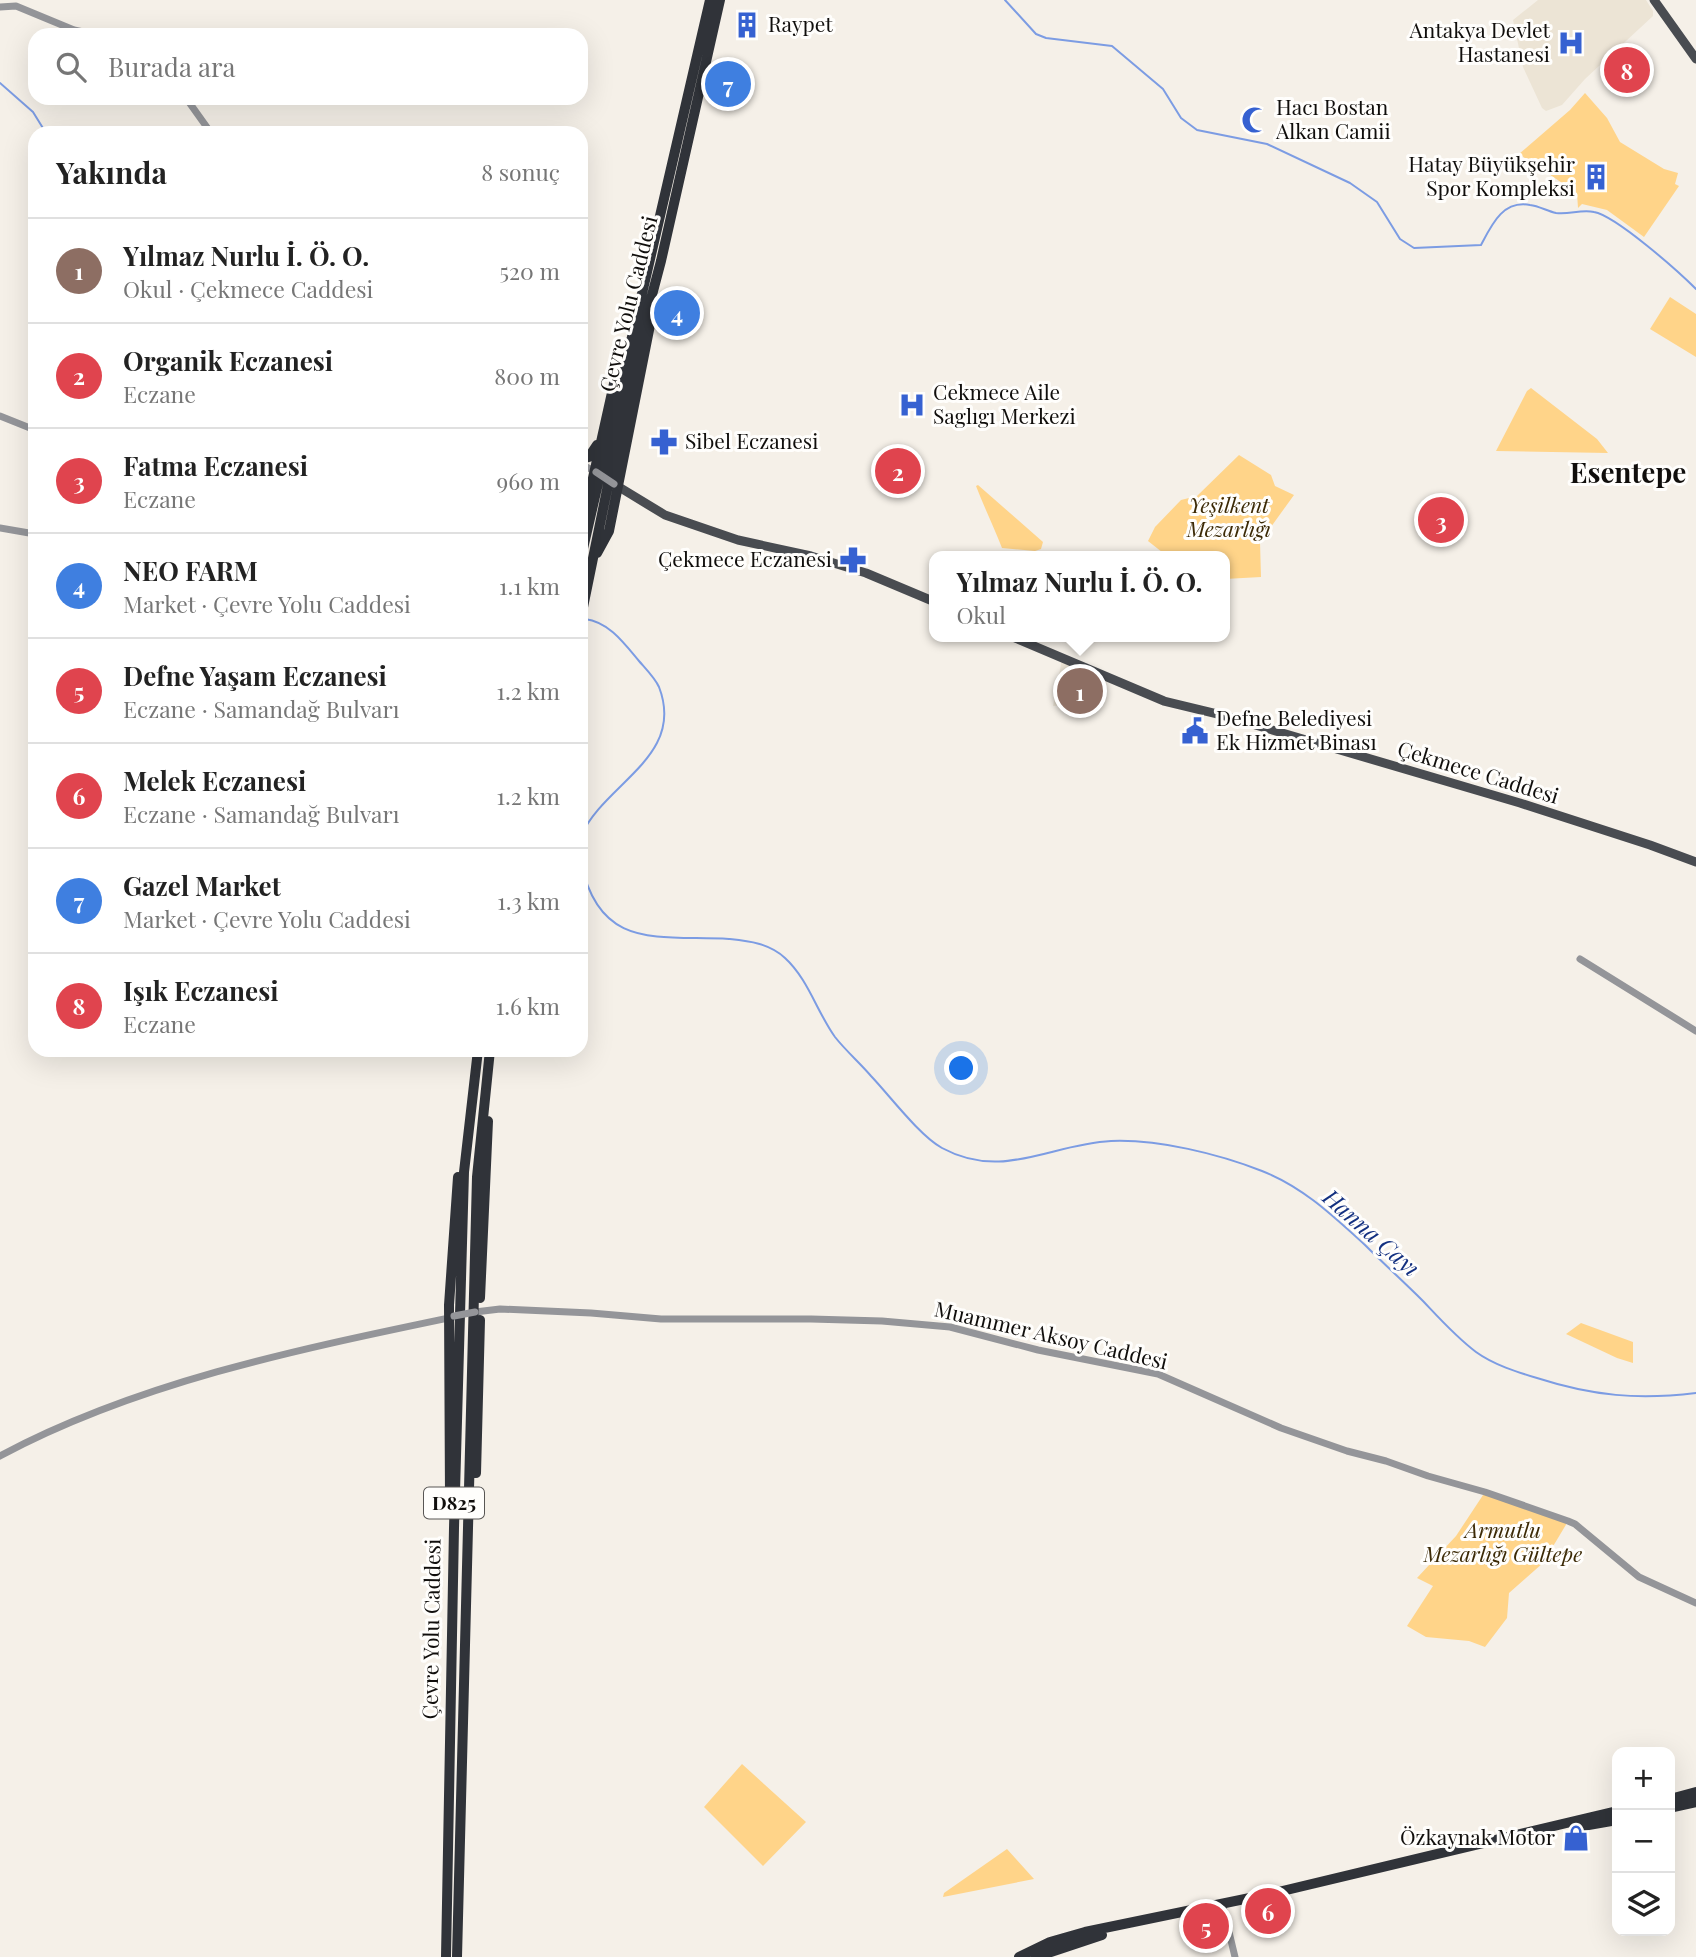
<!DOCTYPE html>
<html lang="tr">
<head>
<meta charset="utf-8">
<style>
	:root { --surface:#fff; --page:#f2f2f2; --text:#222; --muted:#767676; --line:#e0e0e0; --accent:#ea580c }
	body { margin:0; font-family:"Playfair Display",serif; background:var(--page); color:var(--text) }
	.controls { position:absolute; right:21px; bottom:21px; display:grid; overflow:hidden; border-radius:14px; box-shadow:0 7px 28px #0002 }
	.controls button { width:63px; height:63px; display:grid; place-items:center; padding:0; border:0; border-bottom:2px solid var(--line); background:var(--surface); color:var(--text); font:35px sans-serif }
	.you { position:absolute; left:962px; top:1069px; width:24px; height:24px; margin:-18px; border:5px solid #fff; border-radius:50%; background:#1a73e8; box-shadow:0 0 0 10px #1a73e833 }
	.badge { display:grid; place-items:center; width:46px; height:46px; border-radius:50%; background:var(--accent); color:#fff; font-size:23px; font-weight:700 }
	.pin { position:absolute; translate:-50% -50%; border:4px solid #fff; box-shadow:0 2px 7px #0006 }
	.popup { position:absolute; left:929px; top:551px; width:301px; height:91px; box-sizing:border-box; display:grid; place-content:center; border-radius:14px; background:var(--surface); filter:drop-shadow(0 2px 5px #0005); font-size:23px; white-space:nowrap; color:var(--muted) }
	.popup b { font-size:26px; color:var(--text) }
	.popup::after { content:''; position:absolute; left:50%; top:100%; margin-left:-14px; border:14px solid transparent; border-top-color:var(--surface) }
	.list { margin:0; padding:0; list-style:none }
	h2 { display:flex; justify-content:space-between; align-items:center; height:91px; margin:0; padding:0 28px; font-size:30px }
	h2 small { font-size:23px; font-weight:400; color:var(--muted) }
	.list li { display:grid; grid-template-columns:46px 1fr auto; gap:21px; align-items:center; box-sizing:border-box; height:105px; padding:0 28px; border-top:2px solid var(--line) }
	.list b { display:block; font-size:26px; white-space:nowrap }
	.list p { margin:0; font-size:23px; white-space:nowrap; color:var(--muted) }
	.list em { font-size:23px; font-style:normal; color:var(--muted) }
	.icon { flex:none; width:38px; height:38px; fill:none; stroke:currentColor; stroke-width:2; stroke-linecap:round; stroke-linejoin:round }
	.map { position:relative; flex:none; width:1696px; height:1957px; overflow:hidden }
	.search { position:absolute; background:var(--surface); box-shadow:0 7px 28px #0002; left:28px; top:28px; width:560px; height:77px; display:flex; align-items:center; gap:18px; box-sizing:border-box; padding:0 24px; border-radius:21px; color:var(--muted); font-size:26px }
	.panel { position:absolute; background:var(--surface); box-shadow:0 7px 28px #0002; left:28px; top:126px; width:560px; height:931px; border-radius:21px }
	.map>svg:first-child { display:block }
	.built { fill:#ece4d5 }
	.green { fill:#ffd489 }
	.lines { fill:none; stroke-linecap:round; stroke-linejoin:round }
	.stream { stroke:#7c9ce3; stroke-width:2 }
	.minor { stroke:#949599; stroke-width:7 }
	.major { stroke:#494c51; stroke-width:9 }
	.highway { stroke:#303339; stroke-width:10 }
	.minor-bridge { stroke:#949599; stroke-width:7 }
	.labels { text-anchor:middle; stroke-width:6; stroke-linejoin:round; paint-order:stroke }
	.shield { fill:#fffefc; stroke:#585654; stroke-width:2 }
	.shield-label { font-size:19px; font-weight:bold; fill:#100e0c }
	.poi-label { font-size:21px; fill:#100e0c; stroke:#fffefc; text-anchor:start }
	.street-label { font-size:21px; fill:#100e0c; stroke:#fffefc }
	.park-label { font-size:21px; font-style:italic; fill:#3c2a06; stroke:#fffefc }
	.water-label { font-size:23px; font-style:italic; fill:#133080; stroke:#fffefc }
	.district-label { font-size:28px; font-weight:bold; fill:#100e0c; stroke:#fffefc }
</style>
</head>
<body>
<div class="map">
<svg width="1696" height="1957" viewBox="0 0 1696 1957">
	<rect width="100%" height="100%" fill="#f5f0e8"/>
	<path class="built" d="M 1538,0 L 1646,0 L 1653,11 L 1653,16 L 1585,79 L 1562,105 L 1546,111 L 1542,108 L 1523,67 L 1513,20 Z
		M 1062,659 L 1106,679 L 1102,702 L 1053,706 Z"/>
	<path class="green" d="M 1585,93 L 1607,118 L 1620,142 L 1664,169 L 1678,173 L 1675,184 L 1679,186 L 1644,237 L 1607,210 L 1582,204 L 1578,208 L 1577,193 L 1519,154 L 1570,110 Z
		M 1670,297 L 1696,314 L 1696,357 L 1650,329 Z
		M 1531,388 L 1597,439 L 1608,453 L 1496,451 L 1527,391 Z
		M 1239,455 L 1271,475 L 1275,486 L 1294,495 L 1260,542 L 1261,577 L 1225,579 L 1225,556 L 1167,556 L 1148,541 L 1155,527 L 1181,500 L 1197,496 Z
		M 978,485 L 1043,542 L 1041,549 L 1035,551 L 1002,548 C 994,527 984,507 976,486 Z
		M 1581,1323 L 1633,1342 L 1633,1363 L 1617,1358 L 1566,1334 Z
		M 1485,1492 L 1567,1523 L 1543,1563 L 1509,1593 L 1507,1618 L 1485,1647 L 1469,1641 L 1426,1637 L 1407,1626 L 1433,1586 L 1417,1578 L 1456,1536 Z
		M 742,1764 L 806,1822 L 763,1866 L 704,1807 Z
		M 1007,1849 L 1034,1879 L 943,1897 L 944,1893 Z"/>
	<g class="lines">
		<path class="stream" d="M 1005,0 L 1036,34 L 1046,38 L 1112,46 L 1163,89 L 1181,118 L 1197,130 L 1267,144 L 1350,183 L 1377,202 L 1400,239 L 1414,248 L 1481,245 C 1492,224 1503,200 1530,205 C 1539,206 1547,211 1556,213 C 1569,215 1581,209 1594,212 C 1616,216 1678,271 1696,289
			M 0,83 L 33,112 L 46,133
			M 581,836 C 604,783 686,757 659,687 C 655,678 645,668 639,661 C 624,643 609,622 585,619
			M 581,863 C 600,951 658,935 729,939 C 748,941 769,943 785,958 C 808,979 817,1012 835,1037 C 846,1051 860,1063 871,1076 C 890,1096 919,1135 942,1148 C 1003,1181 1050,1144 1111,1141 C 1158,1139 1219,1154 1262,1171 C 1303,1187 1333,1216 1365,1245 C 1384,1264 1404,1282 1423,1301 C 1440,1319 1456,1337 1476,1352 C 1494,1365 1517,1372 1537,1378 C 1593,1396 1638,1400 1696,1393"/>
		<path class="minor" d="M 0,7 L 16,6 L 74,30 L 97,35
			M 186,98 L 211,133
			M 0,416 L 35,430
			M 581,464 L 596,472
			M 0,528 L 35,534
			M 1580,959 L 1696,1031
			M 475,1312 L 500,1309 L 591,1313 L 661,1319 L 811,1319 L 882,1321 L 950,1327 L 1038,1350 L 1158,1374 L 1281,1428 L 1347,1451 L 1386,1461 L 1428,1476 L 1485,1492 L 1568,1521 L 1575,1524 L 1639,1577 L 1696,1603
			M 0,1456 C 138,1382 300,1349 453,1317
			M 1223,1907 L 1235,1957"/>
		<path class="major" d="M 1654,0 L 1696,59
			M 619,487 L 665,515 L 738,540 L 811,556 L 866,573 L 935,602
			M 1013,637 L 1164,701 L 1218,714 L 1520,803 L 1650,845 L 1696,862"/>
		<path class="highway" d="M 581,459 L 589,457 L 597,445
			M 587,505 L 615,379
			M 597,553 L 609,531 L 651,320
			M 581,557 L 710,0
			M 581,617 L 629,382 L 661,261 L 720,0
			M 480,1298 L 488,1121
			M 476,1473 L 480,1320
			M 450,1497 L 449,1305 L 458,1177
			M 1670,1799 L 1696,1792
			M 1670,1808 L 1696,1802
			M 1577,1827 L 1617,1820
			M 446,1957 L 454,1528 L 464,1172 L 478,1050
			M 457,1957 L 477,1177 L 490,1050
			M 1019,1957 L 1050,1942 L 1085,1932 L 1274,1893 L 1617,1811
			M 1036,1957 L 1102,1935"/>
		<path class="minor-bridge" d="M 596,472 L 614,484
			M 454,1316 L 475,1312"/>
	</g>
	<defs>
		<g id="building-bare" transform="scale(2.1)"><path d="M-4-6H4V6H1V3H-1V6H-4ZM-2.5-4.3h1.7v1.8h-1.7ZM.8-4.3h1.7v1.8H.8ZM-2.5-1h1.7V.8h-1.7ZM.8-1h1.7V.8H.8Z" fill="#3661d1" stroke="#fffefc" stroke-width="2.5" paint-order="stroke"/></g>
		<g id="hospital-bare" transform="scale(2.1)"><path d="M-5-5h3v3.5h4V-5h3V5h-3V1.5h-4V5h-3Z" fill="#3661d1" stroke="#fffefc" stroke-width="2.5" paint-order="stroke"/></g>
		<g id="mosque-bare" transform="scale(2.1)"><path d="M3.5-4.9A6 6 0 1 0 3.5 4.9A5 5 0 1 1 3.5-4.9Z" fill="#3661d1" stroke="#fffefc" stroke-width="2.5" paint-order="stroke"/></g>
		<g id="pharmacy-bare" transform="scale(2.1)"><path d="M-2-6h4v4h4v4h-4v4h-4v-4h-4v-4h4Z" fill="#3661d1" stroke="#fffefc" stroke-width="2.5" paint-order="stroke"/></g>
		<g id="civic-bare" transform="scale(2.1)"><path d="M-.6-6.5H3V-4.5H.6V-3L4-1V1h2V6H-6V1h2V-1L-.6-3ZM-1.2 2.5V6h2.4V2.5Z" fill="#3661d1" stroke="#fffefc" stroke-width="2.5" paint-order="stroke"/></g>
		<g id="shop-bare" transform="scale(2.1)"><path d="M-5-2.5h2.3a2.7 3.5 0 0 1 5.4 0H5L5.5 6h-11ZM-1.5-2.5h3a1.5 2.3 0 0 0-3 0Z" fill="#3661d1" stroke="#fffefc" stroke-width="2.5" paint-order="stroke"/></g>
	</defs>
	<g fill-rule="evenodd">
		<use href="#building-bare" x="747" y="25"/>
		<use href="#hospital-bare" x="1571" y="43"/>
		<use href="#mosque-bare" x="1255" y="120"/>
		<use href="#building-bare" x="1596" y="177"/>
		<use href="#hospital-bare" x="912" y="405"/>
		<use href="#pharmacy-bare" x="664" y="442"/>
		<use href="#pharmacy-bare" x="853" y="560"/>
		<use href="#civic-bare" x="1195" y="731"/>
		<use href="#shop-bare" x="1576" y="1838"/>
	</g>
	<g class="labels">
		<rect class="shield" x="424" y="1487.5" width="60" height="31" rx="5"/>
		<g class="shield-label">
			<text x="454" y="1510">D825</text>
		</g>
		<g class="poi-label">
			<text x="768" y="32">Raypet</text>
			<text x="1550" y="38" text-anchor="end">Antakya Devlet<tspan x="1550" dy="24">Hastanesi</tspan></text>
			<text x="1276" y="115">Hacı Bostan<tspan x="1276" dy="24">Alkan Camii</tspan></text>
			<text x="1575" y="172" text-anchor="end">Hatay Büyükşehir<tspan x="1575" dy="24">Spor Kompleksi</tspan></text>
			<text x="933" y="400">Cekmece Aile<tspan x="933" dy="24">Saglıgı Merkezi</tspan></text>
			<text x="685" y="449">Sibel Eczanesi</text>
			<text x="832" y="567" text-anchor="end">Çekmece Eczanesi</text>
			<text x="1216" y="726">Defne Belediyesi<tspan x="1216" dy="24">Ek Hizmet Binası</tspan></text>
			<text x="1555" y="1845" text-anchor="end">Özkaynak Motor</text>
		</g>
		<g class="street-label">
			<text transform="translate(629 304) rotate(-76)" y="7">Çevre Yolu Caddesi</text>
			<text transform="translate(1478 773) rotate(17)" y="7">Çekmece Caddesi</text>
			<text transform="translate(1051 1336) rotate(13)" y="7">Muammer Aksoy Caddesi</text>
			<text transform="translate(432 1629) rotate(-89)" y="7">Çevre Yolu Caddesi</text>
		</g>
		<g class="park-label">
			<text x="1229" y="513">Yeşilkent<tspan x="1229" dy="24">Mezarlığı</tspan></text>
			<text x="1503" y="1538">Armutlu<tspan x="1503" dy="24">Mezarlığı Gültepe</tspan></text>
		</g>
		<g class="water-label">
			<text transform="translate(1371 1233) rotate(41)" y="8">Hanna Çayı</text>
		</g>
		<g class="district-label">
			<text x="1628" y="483">Esentepe</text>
		</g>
	</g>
</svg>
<div class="controls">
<button>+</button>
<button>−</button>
<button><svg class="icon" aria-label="layers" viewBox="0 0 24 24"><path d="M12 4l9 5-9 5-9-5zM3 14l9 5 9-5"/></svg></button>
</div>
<div class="you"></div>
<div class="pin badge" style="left:1080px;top:691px;background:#8d6e63">1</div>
<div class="popup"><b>Yılmaz Nurlu İ. Ö. O.</b>Okul</div>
<div class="pin badge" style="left:898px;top:471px;background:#e0444e">2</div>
<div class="pin badge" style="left:1441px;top:520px;background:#e0444e">3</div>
<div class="pin badge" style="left:677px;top:313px;background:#3f7fe0">4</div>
<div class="pin badge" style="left:1206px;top:1926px;background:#e0444e">5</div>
<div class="pin badge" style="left:1268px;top:1911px;background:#e0444e">6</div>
<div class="pin badge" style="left:728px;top:84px;background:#3f7fe0">7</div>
<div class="pin badge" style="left:1627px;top:70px;background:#e0444e">8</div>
<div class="search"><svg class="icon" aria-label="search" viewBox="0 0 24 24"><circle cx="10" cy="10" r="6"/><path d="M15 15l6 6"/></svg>Burada ara</div>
<section class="panel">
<h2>Yakında<small>8 sonuç</small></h2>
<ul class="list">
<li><span class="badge" style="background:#8d6e63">1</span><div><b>Yılmaz Nurlu İ. Ö. O.</b><p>Okul · Çekmece Caddesi</p></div><em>520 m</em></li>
<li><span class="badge" style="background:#e0444e">2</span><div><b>Organik Eczanesi</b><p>Eczane</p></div><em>800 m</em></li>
<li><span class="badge" style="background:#e0444e">3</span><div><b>Fatma Eczanesi</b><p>Eczane</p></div><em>960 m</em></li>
<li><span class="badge" style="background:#3f7fe0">4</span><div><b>NEO FARM</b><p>Market · Çevre Yolu Caddesi</p></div><em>1.1 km</em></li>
<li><span class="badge" style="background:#e0444e">5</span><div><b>Defne Yaşam Eczanesi</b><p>Eczane · Samandağ Bulvarı</p></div><em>1.2 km</em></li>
<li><span class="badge" style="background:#e0444e">6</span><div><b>Melek Eczanesi</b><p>Eczane · Samandağ Bulvarı</p></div><em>1.2 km</em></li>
<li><span class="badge" style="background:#3f7fe0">7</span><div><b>Gazel Market</b><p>Market · Çevre Yolu Caddesi</p></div><em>1.3 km</em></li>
<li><span class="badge" style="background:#e0444e">8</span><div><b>Işık Eczanesi</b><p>Eczane</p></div><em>1.6 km</em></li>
</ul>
</section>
</div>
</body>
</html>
